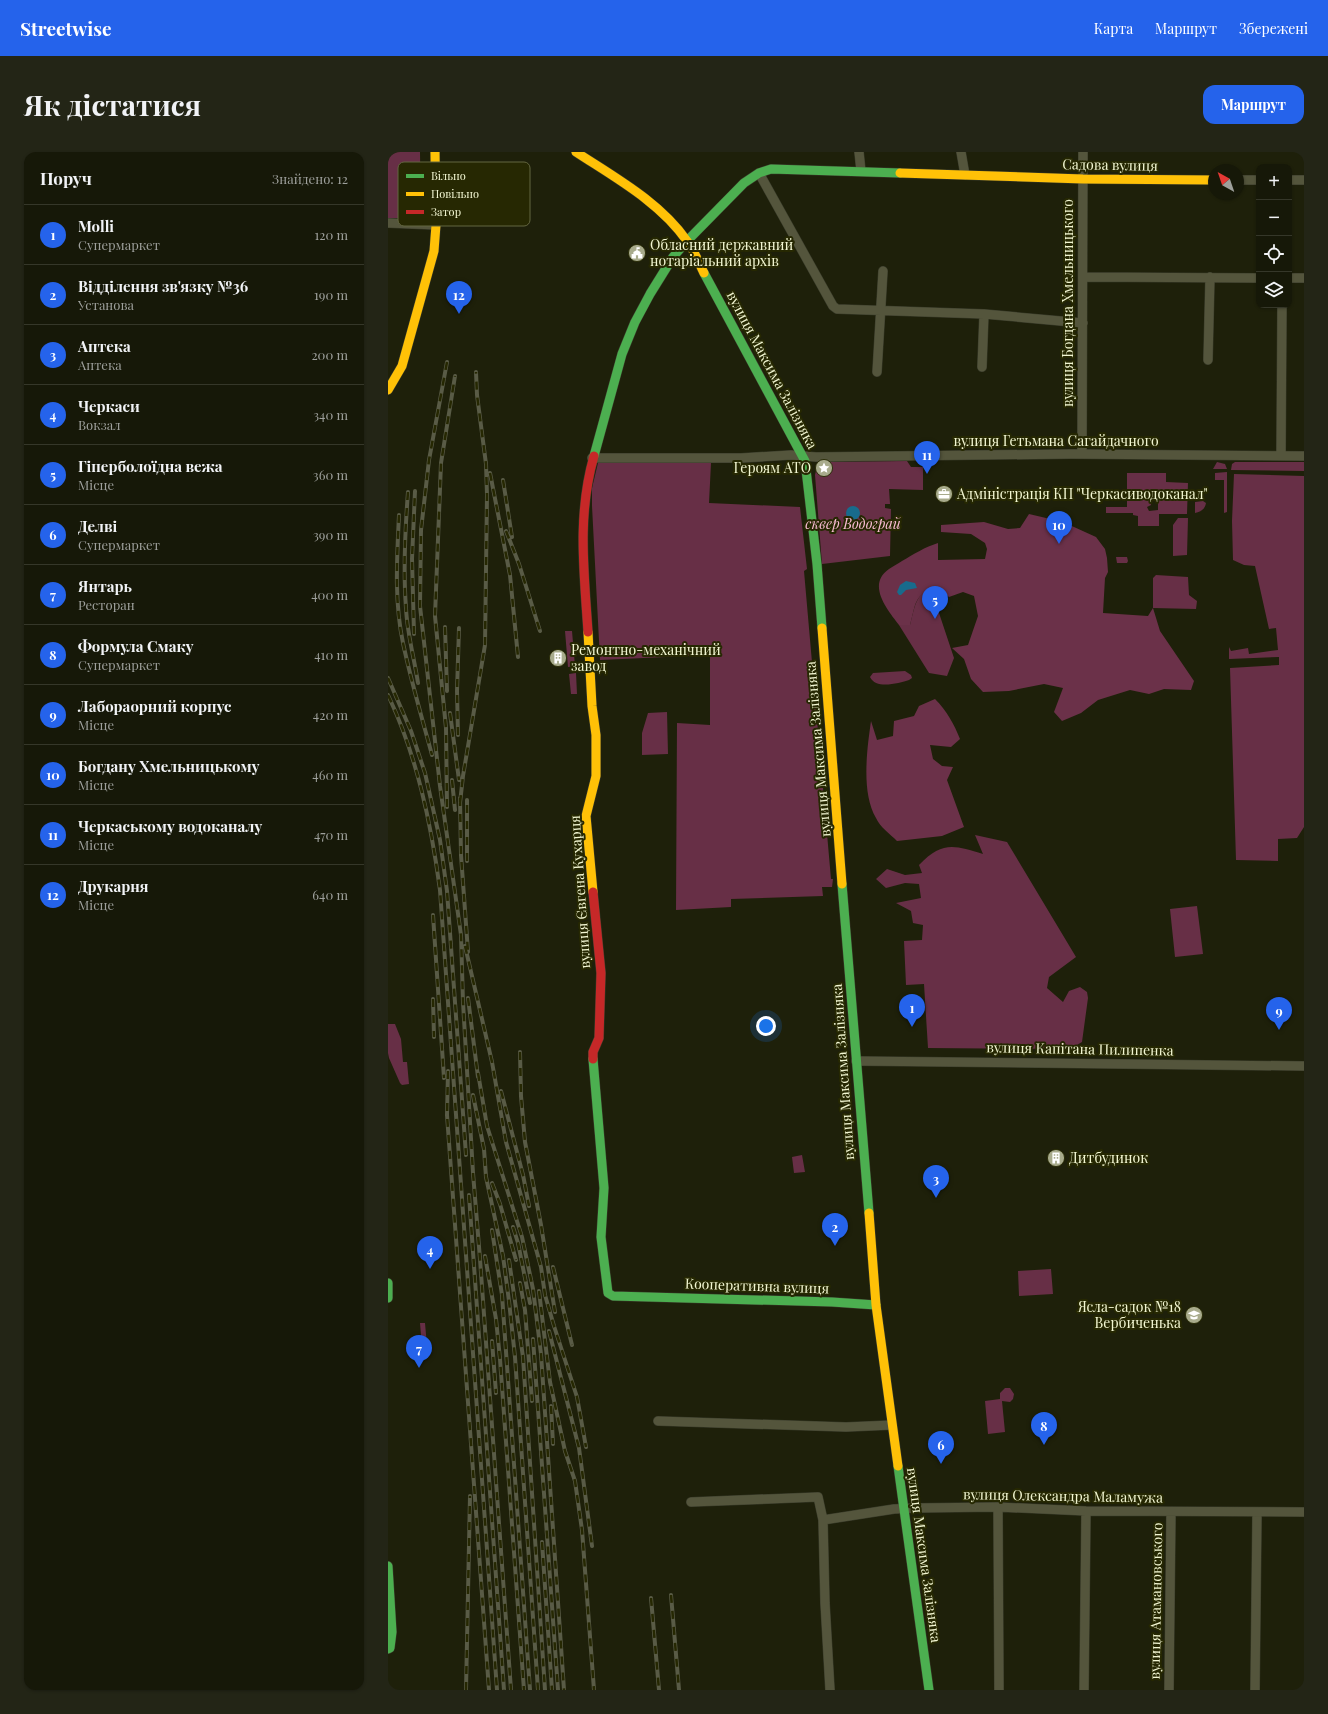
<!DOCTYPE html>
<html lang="uk">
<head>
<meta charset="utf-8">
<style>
	:root { --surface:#161808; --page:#232516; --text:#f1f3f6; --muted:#9ea09c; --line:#353729; --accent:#2563eb }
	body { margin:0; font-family:"Playfair Display",serif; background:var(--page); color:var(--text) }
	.controls { position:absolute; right:12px; top:12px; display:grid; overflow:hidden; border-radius:8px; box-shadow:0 1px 3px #0004 }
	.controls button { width:36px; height:36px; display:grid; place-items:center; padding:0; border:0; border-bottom:1px solid var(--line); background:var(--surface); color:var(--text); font:20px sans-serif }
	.compass { position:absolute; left:820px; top:12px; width:36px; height:36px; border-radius:50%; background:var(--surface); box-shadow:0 1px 3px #0004; rotate:320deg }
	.you { position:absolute; left:378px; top:874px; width:14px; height:14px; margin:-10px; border:3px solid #fff; border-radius:50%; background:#1a73e8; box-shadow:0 0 0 6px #1a73e833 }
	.badge { display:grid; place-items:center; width:26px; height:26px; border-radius:50%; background:var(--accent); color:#fff; font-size:13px; font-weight:700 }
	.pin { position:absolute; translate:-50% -33px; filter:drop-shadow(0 1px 2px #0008) }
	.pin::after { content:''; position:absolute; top:21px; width:14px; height:12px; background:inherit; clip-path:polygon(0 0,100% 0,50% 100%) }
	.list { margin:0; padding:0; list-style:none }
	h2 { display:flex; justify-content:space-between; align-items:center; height:52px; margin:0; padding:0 16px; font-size:17px }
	h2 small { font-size:13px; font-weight:400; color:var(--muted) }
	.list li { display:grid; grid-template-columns:26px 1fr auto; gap:12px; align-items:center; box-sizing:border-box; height:60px; padding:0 16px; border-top:1px solid var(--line) }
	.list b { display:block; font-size:15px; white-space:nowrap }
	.list p { margin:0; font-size:13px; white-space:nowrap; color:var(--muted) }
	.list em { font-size:13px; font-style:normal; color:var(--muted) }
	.icon { flex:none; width:22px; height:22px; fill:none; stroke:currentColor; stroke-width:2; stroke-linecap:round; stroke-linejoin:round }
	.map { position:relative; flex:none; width:916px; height:1538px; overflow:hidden; border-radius:12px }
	header { display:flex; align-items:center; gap:24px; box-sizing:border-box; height:56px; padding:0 20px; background:var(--accent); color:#fff }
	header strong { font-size:19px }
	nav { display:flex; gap:22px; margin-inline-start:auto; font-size:14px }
	.intro { display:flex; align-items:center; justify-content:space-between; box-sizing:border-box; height:96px; padding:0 24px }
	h1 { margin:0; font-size:28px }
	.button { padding:10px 18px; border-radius:12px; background:var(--accent); color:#fff; font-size:14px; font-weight:700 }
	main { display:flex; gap:24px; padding:0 24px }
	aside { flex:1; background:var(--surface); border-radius:12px; box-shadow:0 1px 3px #0004 }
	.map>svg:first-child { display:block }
	.green { fill:#672f46; fill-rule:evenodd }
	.forest { fill:#6b3149 }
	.water { fill:#186b8c }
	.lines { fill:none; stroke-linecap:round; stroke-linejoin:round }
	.street-casing { stroke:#3b3d2c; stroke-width:10 }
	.fast-casing { stroke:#3b3d2c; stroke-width:10 }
	.slow-casing { stroke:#3b3d2c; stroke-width:10 }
	.jam-casing { stroke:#3b3d2c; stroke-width:10 }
	.street { stroke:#54553c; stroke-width:9 }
	.fast { stroke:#4caf50; stroke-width:9 }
	.slow { stroke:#ffc107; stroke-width:9 }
	.jam { stroke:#c62828; stroke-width:9 }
	.rail-casing { stroke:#595b46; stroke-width:4 }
	.rail { stroke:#262802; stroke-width:2.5; stroke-dasharray:8; stroke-linecap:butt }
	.labels { text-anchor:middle; stroke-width:4; stroke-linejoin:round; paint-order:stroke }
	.street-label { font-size:14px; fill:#f2f6d2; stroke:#262802 }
	.poi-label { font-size:14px; fill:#f2f6d2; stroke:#262802; text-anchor:start }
	.park-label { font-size:14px; font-style:italic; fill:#fabcd4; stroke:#262802 }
	.key { fill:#262802; stroke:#636640; stroke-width:1 }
	.key-label { font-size:11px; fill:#f2f6d2 }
</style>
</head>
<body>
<header>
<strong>Streetwise</strong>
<nav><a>Карта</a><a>Маршрут</a><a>Збережені</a></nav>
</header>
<div class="intro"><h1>Як дістатися</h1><a class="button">Маршрут</a></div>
<main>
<aside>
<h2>Поруч<small>Знайдено: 12</small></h2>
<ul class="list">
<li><span class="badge">1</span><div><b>Molli</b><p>Супермаркет</p></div><em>120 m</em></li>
<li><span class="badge">2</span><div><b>Відділення зв'язку №36</b><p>Установа</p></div><em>190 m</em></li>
<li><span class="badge">3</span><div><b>Аптека</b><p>Аптека</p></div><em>200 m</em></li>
<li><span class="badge">4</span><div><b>Черкаси</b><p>Вокзал</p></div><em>340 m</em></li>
<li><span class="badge">5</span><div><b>Гіперболоїдна вежа</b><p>Місце</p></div><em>360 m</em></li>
<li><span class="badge">6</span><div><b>Делві</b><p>Супермаркет</p></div><em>390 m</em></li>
<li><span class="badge">7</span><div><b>Янтарь</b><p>Ресторан</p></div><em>400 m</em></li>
<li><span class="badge">8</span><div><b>Формула Смаку</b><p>Супермаркет</p></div><em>410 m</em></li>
<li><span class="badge">9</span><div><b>Лабораорний корпус</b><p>Місце</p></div><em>420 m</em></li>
<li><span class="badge">10</span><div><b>Богдану Хмельницькому</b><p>Місце</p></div><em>460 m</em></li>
<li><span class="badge">11</span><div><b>Черкаському водоканалу</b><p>Місце</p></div><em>470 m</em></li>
<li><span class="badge">12</span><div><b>Друкарня</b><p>Місце</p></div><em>640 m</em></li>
</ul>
</aside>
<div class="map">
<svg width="916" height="1538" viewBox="0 0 916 1538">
	<rect width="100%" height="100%" fill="#1e200a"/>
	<path class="green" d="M 0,0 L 32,0 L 33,66 L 0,66 Z
		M 519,309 L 523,315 L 535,315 L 535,338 L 501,337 L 502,352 L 497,352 L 497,356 L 503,357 L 502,404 L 434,412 L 427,323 L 429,314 L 436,310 Z
		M 829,310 L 837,312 L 839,317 L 825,317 Z
		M 847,310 L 916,310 L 916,319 L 843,318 L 844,312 Z
		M 210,311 L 323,311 L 321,351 L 412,355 L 419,417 L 416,419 L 443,727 L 445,727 L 444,735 L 434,735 L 435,744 L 343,747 L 343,755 L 288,758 L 289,571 L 322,573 L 322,503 L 212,508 L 204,354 L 204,336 Z
		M 839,320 L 839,360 L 836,361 L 836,328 L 827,328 L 827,321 Z
		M 739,321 L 778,321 L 778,330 L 800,331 L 799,362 L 771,362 L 771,374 L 750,374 L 750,364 L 745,363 L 745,361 L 718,361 L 718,355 L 739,355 ZM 770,347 L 770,358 L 761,359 L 759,355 L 763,353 L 762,348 Z
		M 846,322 L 916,324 L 916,675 L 909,686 L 890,687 L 890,709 L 848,708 L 842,516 L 891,513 L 891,505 L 841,507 L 841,495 L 843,499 L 860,496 L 861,502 L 890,498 L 888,476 L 881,477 L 867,414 L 856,413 L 845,408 L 844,369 Z
		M 815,349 L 818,351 C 817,357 813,360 807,361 L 807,350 Z
		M 790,366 L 800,366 L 799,403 L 785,404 L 785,373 Z
		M 728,405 L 739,405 L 740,409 L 739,411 L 729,411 Z
		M 768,423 L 800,425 L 801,443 L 809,449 L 808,457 L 765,456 L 765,426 Z
		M 543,437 L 566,506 L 559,524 L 541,521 L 511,473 L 522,473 C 526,459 527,441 543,437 Z
		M 177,479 L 184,479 L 187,514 L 180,515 Z
		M 517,519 L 523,523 L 524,526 L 521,528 C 511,531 488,538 482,525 L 485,521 Z
		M 188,521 L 189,542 L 183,542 L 181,522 Z
		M 279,560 L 280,602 L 254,603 L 254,581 L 260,561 Z
		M 587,683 L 619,690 L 688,805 L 661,825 L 659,836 L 675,850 L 681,839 L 692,835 L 699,840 L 700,846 L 694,890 L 682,897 L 540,896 L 536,832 L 518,833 L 516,789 L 534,788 L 535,773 L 525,771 L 523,759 L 508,751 L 533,746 L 531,732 L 517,731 L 498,736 L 488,727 L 499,717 L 517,723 L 534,721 L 531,713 C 554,689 566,693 595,702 Z
		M 809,754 L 815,802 L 787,805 L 782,757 Z
		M 0,872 L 7,872 L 13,887 L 15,910 L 19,910 L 21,932 L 14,933 L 12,931 L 1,906 L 0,901 Z
		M 414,1003 L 417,1020 L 406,1021 L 404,1005 Z
		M 663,1117 L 665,1142 L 631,1144 L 630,1119 Z
		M 32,1171 L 37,1171 L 39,1194 L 34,1195 Z
		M 617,1236 L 622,1236 L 626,1242 L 625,1247 L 622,1250 L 614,1249 L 617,1280 L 600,1282 L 597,1249 L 612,1247 L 612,1241 Z"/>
	<path class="forest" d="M 641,362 L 675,370 L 708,385 L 717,397 L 719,406 L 720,420 L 717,426 L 715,461 L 760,464 L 765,456 L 772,479 L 806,529 L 803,538 L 776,537 L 761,542 L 742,538 L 710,548 L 693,561 L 674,569 L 666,560 L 675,536 L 656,532 L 621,539 L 595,540 L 583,527 L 576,507 L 564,496 L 580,493 L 590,464 L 586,444 L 575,440 L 561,445 L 550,436 C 525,441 528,453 522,473 L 511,473 C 500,458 478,433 501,417 C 505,414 510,412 514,409 C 526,402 537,395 550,391 L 550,408 L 597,407 L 599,397 L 597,391 L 583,382 L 553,380 L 553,373 L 596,370 L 620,377 L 632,376 Z
		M 547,547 C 559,559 566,572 572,587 L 563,595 L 542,593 L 545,607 L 554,614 L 565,615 L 559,628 L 576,675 L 554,684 L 509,689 C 502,682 492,675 488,666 C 473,641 479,597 483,569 L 489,588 L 505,584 L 506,569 L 526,564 L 531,554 Z"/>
	<path class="water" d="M458 361a7 7 0 1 1 14 0a7 7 0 1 1-14 0Z
		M 518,429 L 527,431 L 529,436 L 518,438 L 513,443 L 511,443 L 509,440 L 512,433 Z"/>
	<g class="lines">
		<g class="street-casing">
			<path id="street" d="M 471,0 L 473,19
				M 573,0 L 577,23
				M 371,21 L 445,154 L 449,157 L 596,162 L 695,171
				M 850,28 L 871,28
				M 901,28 L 916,28
				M 0,71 L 48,73
				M 695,125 L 871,126
				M 901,126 L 916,126
				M 820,208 L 822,125
				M 594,215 L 596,162
				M 489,220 L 495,119
				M 694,302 L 695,0
				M 893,304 L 894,153
				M 204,306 L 353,306 L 403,303 L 428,305 L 683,302 L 916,304
				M 468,909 L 916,914
				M 270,1269 L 458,1275 L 504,1273
				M 303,1350 L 430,1345 L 435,1368 L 437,1451 L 442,1538
				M 610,1355 L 611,1538
				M 435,1368 L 506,1357 L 528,1356 L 610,1355 L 698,1359 L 916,1360
				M 696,1538 L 698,1359
				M 781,1538 L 783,1360
				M 867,1538 L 869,1361"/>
		</g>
		<g class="fast-casing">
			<path id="fast" d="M 316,121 L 417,309 L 429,412 L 434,476
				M 206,304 L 234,202 L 247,170 L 262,142 L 285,105 L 299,89 L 356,31 L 371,21 L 383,17 L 512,21
				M 454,732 L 481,1061
				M 205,907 L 216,1036 L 213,1085 L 220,1141 L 225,1144 L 444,1150 L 488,1153
				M 0,1131 L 0,1146
				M 510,1314 L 541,1538
				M 0,1414 L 4,1480 L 2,1496 L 0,1497"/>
		</g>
		<g class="slow-casing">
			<path id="slow" d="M 188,0 C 226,25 272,50 299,89 C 306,98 311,111 316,121
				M 512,21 L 695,27 L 826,28
				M 0,238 L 14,214 L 46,99 L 48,73 L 47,0
				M 434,476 L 454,732
				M 200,480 L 204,554 L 208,583 L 208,624 L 198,664 L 205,740
				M 481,1061 L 488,1153 L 510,1314"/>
		</g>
		<g class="jam-casing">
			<path id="jam" d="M 200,480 C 196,419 189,363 206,304
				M 205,740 L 213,821 L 211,886 L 205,900 L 205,907"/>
		</g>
		<use href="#street" class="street"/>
		<use href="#fast" class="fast"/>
		<use href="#slow" class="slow"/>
		<use href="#jam" class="jam"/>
		<g class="rail-casing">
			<path id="rail" d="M 59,210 L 41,308 L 33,378 L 32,454 L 52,634 L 73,783 L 75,850 L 85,1021 L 92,1107 L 123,1538
				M 102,321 L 122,423 L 130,505
				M 115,328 L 124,385
				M 20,340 C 17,379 15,417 18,456 C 19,481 26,505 30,531
				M 11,363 C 9,405 6,449 15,491 C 23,529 34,566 44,603
				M 118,379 L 131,412 L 152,479
				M 57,475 L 59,539
				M 26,482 L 24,407 L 27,339
				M 0,526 L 23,579 L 37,621 L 52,688 L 59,739 L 78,1003
				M 0,543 C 29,604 43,671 52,738 L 109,1538
				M 62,561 L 71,628
				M 70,583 L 69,539 L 71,476
				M 64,628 L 67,658
				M 72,646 L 73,703 L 80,800
				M 72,651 L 75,624 L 97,493 L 99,343 L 98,312 L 89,243 L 88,220
				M 59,655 L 58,576 L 47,464 L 53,311 L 67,224
				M 79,709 L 79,648
				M 45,763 L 56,926
				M 77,794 L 104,910 L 118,990 L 153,1115 L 157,1143 L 166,1174 L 189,1245 L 198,1295
				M 80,846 L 90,925
				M 45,847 L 46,885
				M 132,900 L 133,944 L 137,990 L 153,1073 L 167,1160
				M 60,919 L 59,963 L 101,1538
				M 90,921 L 99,974 L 134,1085 L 145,1137 L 153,1202 L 176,1538
				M 113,939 L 135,1023 L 141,1054
				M 85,943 L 96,997 L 98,1025 L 115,1104 L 121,1149 L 127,1205 L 150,1538
				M 104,1031 L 112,1052 L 128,1108
				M 81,1043 L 116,1538
				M 125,1075 L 130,1091 L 142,1151
				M 104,1078 L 114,1143 L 142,1538
				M 97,1104 L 108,1167 L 112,1207 L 136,1538
				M 121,1108 L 135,1205 L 157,1538
				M 165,1115 L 184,1193
				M 132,1131 L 137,1158 L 144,1249
				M 151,1139 L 162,1230 L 177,1299 L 187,1329 L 194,1378 L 206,1538
				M 161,1179 L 191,1296 L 204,1394
				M 145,1187 L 170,1538
				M 104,1189 L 108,1241
				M 163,1254 L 165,1292
				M 154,1390 L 164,1538
				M 283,1443 L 291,1538
				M 263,1446 L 271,1538
				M 78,1538 L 82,1344"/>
		</g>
		<use href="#rail" class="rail"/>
	</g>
	<defs>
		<g id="civic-disc" transform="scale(0.9)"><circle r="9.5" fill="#a8ab8c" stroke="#262802"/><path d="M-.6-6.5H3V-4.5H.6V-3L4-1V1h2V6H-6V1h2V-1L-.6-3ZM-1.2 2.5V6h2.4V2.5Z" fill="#fff"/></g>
		<g id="sight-disc" transform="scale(0.9)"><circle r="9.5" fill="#a8ab8c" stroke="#262802"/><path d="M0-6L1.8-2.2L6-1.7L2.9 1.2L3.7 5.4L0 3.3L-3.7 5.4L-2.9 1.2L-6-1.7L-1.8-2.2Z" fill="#fff"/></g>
		<g id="office-disc" transform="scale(0.9)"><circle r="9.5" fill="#a8ab8c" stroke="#262802"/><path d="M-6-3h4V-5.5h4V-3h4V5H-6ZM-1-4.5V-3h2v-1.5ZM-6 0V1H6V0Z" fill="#fff"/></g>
		<g id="building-disc" transform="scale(0.9)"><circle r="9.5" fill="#a8ab8c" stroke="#262802"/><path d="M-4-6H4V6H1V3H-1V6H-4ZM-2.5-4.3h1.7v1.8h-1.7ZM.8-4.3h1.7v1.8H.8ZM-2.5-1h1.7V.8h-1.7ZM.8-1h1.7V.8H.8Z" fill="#fff"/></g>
		<g id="school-disc" transform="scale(0.9)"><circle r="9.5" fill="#a8ab8c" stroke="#262802"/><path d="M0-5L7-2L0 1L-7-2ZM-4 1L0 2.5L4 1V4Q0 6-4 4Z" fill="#fff"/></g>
	</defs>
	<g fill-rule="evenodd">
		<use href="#civic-disc" x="249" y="101"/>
		<use href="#sight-disc" x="436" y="316"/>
		<use href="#office-disc" x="556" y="342"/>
		<use href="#building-disc" x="170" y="506"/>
		<use href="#building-disc" x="668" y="1006"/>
		<use href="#school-disc" x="806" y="1163"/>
	</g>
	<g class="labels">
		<g class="street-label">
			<text transform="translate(722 13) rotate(1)" y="5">Садова вулиця</text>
			<text transform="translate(680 151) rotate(-90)" y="5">вулиця Богдана Хмельницького</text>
			<text transform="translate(384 218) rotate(62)" y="5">вулиця Максима Залізняка</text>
			<text x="668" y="294">вулиця Гетьмана Сагайдачного</text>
			<text transform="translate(430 597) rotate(-95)" y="5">вулиця Максима Залізняка</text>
			<text transform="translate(192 740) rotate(-94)" y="5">вулиця Євгена Кухарця</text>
			<text transform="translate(692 897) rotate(1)" y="5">вулиця Капітана Пилипенка</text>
			<text transform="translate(455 920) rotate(-94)" y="5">вулиця Максима Залізняка</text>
			<text transform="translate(369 1134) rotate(2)" y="5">Кооперативна вулиця</text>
			<text transform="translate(675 1344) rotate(1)" y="5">вулиця Олександра Маламужа</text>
			<text transform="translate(536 1403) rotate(82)" y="5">вулиця Максима Залізняка</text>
			<text transform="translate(768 1449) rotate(-89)" y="5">вулиця Атамановського</text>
		</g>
		<g class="poi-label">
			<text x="262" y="98">Обласний державний<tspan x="262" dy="16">нотаріальний архів</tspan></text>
			<text x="423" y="321" text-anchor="end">Героям АТО</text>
			<text x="569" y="347">Адміністрація КП "Черкасиводоканал"</text>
			<text x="183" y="503">Ремонтно-механічний<tspan x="183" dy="16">завод</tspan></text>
			<text x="681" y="1011">Дитбудинок</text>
			<text x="793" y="1160" text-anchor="end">Ясла-садок №18<tspan x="793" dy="16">Вербиченька</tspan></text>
		</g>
		<g class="park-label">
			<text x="465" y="377">сквер Водограй</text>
		</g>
	</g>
	<rect x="10" y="10" width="132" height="64" rx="6" class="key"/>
	<rect x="18" y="22" width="18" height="4" fill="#4caf50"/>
	<rect x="18" y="40" width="18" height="4" fill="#ffc107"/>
	<rect x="18" y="58" width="18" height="4" fill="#c62828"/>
	<g class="key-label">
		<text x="43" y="28">Вільно</text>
		<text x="43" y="46">Повільно</text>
		<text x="43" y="64">Затор</text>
	</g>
</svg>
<div class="controls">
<button>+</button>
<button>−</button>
<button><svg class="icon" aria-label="locate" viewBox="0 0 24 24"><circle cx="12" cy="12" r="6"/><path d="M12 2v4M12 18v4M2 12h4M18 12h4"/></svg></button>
<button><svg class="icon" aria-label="layers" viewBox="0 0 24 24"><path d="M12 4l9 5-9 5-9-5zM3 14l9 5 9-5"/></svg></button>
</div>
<svg class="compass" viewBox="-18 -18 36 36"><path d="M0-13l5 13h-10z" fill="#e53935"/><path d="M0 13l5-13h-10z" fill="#9ea09c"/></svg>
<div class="you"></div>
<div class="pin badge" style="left:524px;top:875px">1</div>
<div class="pin badge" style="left:447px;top:1094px">2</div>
<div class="pin badge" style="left:548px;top:1046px">3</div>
<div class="pin badge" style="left:42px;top:1117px">4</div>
<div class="pin badge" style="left:547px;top:467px">5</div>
<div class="pin badge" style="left:553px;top:1312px">6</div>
<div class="pin badge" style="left:31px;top:1216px">7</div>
<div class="pin badge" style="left:656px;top:1293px">8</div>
<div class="pin badge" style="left:891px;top:878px">9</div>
<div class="pin badge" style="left:671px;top:392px">10</div>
<div class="pin badge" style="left:539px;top:322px">11</div>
<div class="pin badge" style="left:71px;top:162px">12</div>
</div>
</main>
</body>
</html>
